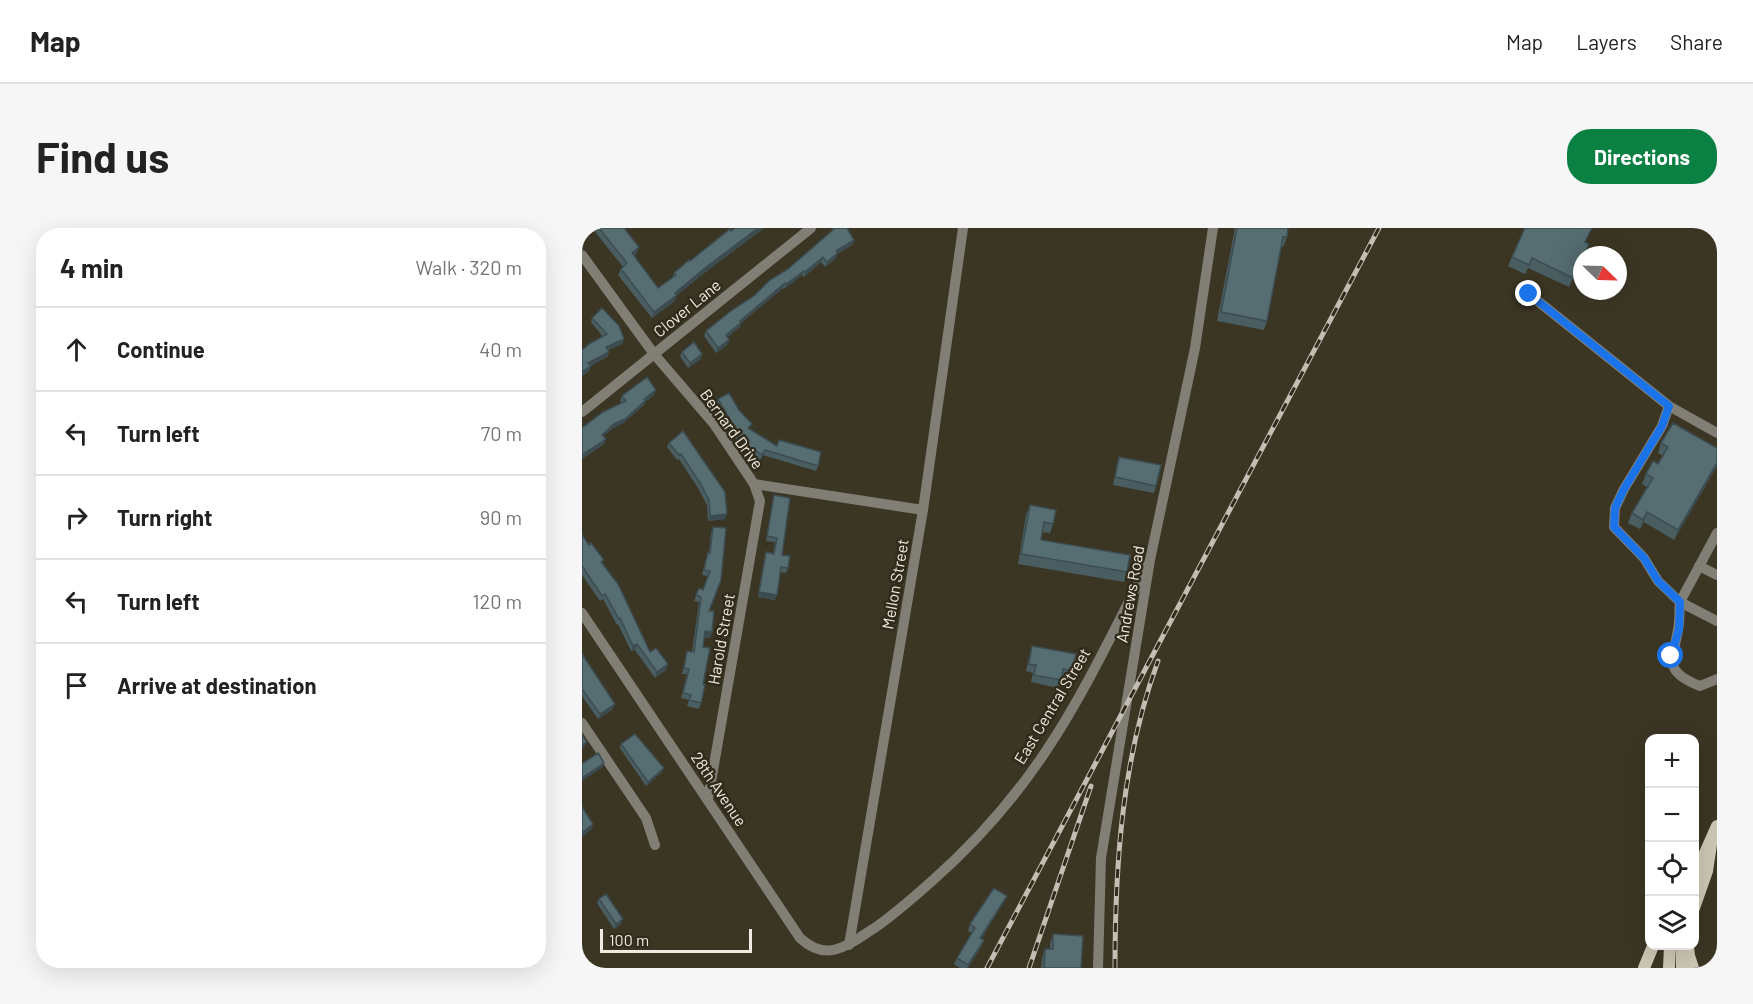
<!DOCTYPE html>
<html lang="en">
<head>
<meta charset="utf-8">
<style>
	:root { --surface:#fff; --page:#f6f6f6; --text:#222; --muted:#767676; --line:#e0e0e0; --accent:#0b8043 }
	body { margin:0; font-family:Barlow,sans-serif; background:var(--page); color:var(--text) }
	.controls { position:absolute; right:18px; bottom:18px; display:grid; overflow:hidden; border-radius:12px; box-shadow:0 6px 24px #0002 }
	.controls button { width:54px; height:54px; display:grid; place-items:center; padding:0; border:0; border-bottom:2px solid var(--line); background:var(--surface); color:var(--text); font:30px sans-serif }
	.compass { position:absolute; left:991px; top:18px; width:54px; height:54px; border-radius:50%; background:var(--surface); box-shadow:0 6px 24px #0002; rotate:113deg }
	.scale { position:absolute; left:18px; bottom:15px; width:152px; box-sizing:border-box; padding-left:6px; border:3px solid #efebe1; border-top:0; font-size:16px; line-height:21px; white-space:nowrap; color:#efebe1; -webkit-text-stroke:4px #312b1b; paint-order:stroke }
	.stop { position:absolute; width:18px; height:18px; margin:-14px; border:4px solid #1a73e8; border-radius:50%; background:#fff }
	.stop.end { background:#1a73e8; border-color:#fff; box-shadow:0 2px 6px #0008 }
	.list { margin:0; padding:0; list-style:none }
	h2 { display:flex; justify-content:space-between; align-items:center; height:78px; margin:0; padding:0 24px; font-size:26px }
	h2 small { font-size:20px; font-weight:400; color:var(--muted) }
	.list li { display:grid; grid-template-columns:39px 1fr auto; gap:18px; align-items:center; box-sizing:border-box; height:84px; padding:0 24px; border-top:2px solid var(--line) }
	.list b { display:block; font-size:22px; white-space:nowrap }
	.list em { font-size:20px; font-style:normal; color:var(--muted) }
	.icon { flex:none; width:33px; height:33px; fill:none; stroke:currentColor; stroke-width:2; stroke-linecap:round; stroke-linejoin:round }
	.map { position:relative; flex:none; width:1135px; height:740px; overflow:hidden; border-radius:24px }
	header { display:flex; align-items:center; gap:36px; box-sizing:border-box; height:84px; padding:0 30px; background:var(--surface); border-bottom:2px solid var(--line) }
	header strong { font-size:28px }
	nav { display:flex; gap:33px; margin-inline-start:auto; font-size:21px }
	.intro { display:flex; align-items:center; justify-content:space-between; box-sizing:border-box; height:144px; padding:0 36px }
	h1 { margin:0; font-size:42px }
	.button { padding:15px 27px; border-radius:24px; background:var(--accent); color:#fff; font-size:21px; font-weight:700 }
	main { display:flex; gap:36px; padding:0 36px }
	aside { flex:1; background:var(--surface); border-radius:24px; box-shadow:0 6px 24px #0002 }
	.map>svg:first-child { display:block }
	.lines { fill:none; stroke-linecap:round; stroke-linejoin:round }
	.minor { stroke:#817e75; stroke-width:10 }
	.major { stroke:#ccc6b5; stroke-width:12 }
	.rail-casing { stroke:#c3beb3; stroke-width:5 }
	.rail { stroke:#312b1b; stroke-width:3; stroke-dasharray:9; stroke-linecap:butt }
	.wall { fill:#4a5e62 }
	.shaded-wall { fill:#3c4c50 }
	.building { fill:#566d72; stroke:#3c4c50; stroke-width:1.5 }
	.route { stroke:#1a73e8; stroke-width:8 }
	.labels { text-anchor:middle; stroke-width:5; stroke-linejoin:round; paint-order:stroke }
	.street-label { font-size:16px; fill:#efebe1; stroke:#312b1b }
</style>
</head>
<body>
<header>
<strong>Map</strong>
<nav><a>Map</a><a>Layers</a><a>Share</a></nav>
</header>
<div class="intro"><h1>Find us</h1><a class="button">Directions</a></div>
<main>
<aside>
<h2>4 min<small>Walk · 320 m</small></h2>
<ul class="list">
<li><svg class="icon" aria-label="ahead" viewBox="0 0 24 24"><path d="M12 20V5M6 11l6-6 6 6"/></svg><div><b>Continue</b></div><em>40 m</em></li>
<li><svg class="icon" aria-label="left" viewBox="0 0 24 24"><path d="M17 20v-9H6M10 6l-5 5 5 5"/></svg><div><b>Turn left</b></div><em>70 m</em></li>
<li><svg class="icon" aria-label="right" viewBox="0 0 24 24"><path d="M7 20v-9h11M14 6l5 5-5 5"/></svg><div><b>Turn right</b></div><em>90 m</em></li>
<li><svg class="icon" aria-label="left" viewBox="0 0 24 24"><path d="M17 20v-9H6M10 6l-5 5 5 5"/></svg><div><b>Turn left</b></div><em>120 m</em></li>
<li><svg class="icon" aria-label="arrive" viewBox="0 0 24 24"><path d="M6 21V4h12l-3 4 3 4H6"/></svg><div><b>Arrive at destination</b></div></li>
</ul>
</aside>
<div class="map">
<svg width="1135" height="740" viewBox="0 0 1135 740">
	<rect width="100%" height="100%" fill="#3b3524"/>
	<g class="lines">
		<path class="minor" d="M 0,27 L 72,126 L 132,196 L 172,256 L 341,282
			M 947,66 L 1087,178 L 1135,205
			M 1087,178 L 1080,198 L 1042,261 L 1033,280 L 1032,299 L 1062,330 L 1076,353 L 1098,374 C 1097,383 1098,393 1096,402 C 1090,434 1082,444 1118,458 L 1135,451
			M 0,184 L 229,0
			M 1135,305 L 1098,374 L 1135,393
			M 1117,338 L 1135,347
			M 0,385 L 218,710 C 246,736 267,716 294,699 C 314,685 332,669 350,653 C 393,615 432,571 464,523 C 504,463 535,396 568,332
			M 0,495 L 64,590 L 73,617
			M 126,571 L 178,273 L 172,256
			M 267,717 L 341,282 L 381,0
			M 516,740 L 519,630 L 568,332 L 613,120 L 631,0"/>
		<path class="major" d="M 1112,650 L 1135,598
			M 1112,680 L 1125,643 L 1130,610
			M 1100,718 L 1100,740
			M 1106,718 L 1107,728 L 1111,740
			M 1062,740 L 1071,718
			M 1087,740 L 1088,718"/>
		<g class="rail-casing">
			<path id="rail" d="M 405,740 L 797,0
				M 447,740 L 509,558
				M 533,740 C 533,636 540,531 576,433"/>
		</g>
		<use href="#rail" class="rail"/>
	</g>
	<path class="wall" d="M 10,0 L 42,0 L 55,25 L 52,28 L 76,60 L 90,50 L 92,45 L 153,0 L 182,0 L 121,46 L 94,68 L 93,73 L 70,90 L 36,47 L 39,41 L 41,39 Z
		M 251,0 L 265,0 L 272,12 L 270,17 L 255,26 L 254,30 L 243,39 L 239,34 L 222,49 L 220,47 L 202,61 L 201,60 L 159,95 L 158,99 L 145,109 L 145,117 L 134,125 L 122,108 L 124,103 L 172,68 L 206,41 L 250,3 Z
		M 653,0 L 706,0 L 705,9 L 701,19 L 699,18 L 685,93 L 682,102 L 635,93 Z
		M 1004,14 L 1004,25 L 1003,27 L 1000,27 L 1000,33 L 987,59 L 946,40 L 943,46 L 926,38 L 930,29 Z
		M 10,90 L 42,111 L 40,116 L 26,122 L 27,124 L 25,129 L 8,138 L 7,143 L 0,148 L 21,109 L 9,94 Z
		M 100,124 L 119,131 L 106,140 L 98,128 Z
		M 72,167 L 63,174 L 62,177 L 41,195 L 30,201 L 21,208 L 22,216 L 0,231 L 40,175 L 38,173 L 40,168 Z
		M 136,171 L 168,201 L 194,218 L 236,238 L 234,243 L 181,227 L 178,232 L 163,222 L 144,200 L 146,196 L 134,176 Z
		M 101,203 L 143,291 L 126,293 L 125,277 L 116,260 L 97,231 L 95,232 L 85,219 L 87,215 Z
		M 1079,215 L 1135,220 L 1135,238 L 1092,312 L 1062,294 L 1058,301 L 1046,295 L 1050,285 L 1065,259 L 1060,256 L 1064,246 L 1076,236 L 1081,228 L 1076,225 Z
		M 537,229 L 574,258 L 572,265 L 531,257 L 535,236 Z
		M 192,267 L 200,327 L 206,340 L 204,345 L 198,344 L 193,372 L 176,369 L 183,329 L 184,324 L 191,325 L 193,314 L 184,313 L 191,272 Z
		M 448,277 L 471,296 L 468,305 L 460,304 L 459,312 L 545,344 L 542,354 L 436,336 L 444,287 Z
		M 131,299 L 127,383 L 130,404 L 128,410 L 122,409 L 121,419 L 121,456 L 119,475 L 117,481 L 105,478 L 107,472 L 99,470 L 105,446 L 100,446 L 105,423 L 110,424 L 117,374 L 112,373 L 117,360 L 121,362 L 126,348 L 120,347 L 124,330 L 126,324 L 127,325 L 129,305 Z
		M 0,307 L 21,335 L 68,424 L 86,436 L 84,442 L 73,450 L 53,422 L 49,423 L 36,396 L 35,397 L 21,371 L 18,373 L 0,347 Z
		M 450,418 L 490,443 L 488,450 L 480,448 L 476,460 L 449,454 L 451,445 L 444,443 L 448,425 Z
		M 0,426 L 31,481 L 16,491 L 0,468 Z
		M 39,516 L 80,544 L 64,558 L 38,520 Z
		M 17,671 L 39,696 L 32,701 L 15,675 Z
		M 422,674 L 399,711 L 402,712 L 399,719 L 386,740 L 378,740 L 372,736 L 375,730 L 390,705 L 386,703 L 388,696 Z
		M 471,706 L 499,740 L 459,740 L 460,730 L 463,721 L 468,721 L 468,716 Z"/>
	<path class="shaded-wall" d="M 176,0 L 182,0 L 121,46 L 94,68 L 93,73 L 70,90 L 72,84 L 93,65 L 123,40 Z
		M 272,12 L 270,17 L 255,26 L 254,30 L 243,39 L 245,34 L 254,23 Z
		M 57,19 L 55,25 L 48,31 L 50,25 Z
		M 241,29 L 239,34 L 222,49 L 223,44 Z
		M 1000,31 L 1000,33 L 987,59 L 991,50 Z
		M 222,43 L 220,47 L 202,61 L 204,56 Z
		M 203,55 L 201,60 L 159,95 L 158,99 L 142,112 L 144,107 L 158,93 Z
		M 42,111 L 40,116 L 22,123 L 24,119 Z
		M 147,112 L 145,117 L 134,125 L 136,120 Z
		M 27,124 L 25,129 L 5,140 L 6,135 Z
		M 120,126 L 119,131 L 106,140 L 108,135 Z
		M 9,138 L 7,143 L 0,148 L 0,144 Z
		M 74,162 L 72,167 L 63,174 L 62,177 L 41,195 L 30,201 L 18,211 L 20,207 L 62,171 Z
		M 24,211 L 22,216 L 0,231 L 0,227 Z
		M 1135,235 L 1135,238 L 1092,312 L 1096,302 Z
		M 1065,284 L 1062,294 L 1058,301 L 1061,292 Z
		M 145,286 L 143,291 L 126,293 L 128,288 Z
		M 177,364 L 195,367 L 193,372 L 176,369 Z
		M 123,403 L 130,404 L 128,410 L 121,409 Z
		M 55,416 L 53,422 L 49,423 L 51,418 Z
		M 86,436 L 84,442 L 73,450 L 75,444 Z
		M 33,476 L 31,481 L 16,491 L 18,486 Z
		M 5,514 L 3,518 L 0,521 L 0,517 Z
		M 22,535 L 21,539 L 0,553 L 0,550 Z
		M 82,540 L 80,544 L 64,558 L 66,554 Z
		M 11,596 L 10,601 L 0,609 L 0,605 Z
		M 425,668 L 422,674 L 395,716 L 398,710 Z
		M 41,691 L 39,696 L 32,701 L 34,696 Z
		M 402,712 L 399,719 L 386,740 L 385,740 Z"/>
	<path class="building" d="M 17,0 L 42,0 L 57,19 L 50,25 L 76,60 L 94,47 L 92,45 L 107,32 L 108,33 L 148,1 L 149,3 L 153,0 L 176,0 L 123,40 L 93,65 L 95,67 L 72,84 L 39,41 L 45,35 Z
		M 251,0 L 265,0 L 272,12 L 254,23 L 256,25 L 245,34 L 241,29 L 223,44 L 222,43 L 204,56 L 203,55 L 158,93 L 160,94 L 144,107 L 147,112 L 136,120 L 124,103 L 150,82 L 172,68 L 188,52 L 206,41 L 252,1 Z
		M 655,0 L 706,0 L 705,9 L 701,9 L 685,93 L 639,84 Z
		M 943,0 L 1010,0 L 1003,14 L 1007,16 L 1002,27 L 1000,27 L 1000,31 L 991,50 L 950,30 L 947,37 L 930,29 Z
		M 20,80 L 37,98 L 42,111 L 24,119 L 27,124 L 6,135 L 9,138 L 0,144 L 0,122 L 7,116 L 25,106 L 10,90 Z
		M 112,114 L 120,126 L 108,135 L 100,124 Z
		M 65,149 L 74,162 L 62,171 L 64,172 L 43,191 L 32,196 L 20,207 L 24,211 L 0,227 L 0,200 L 21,184 L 44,173 L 40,168 Z
		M 147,165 L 157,182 L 170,196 L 166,200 L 195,218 L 197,212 L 239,224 L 236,238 L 183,222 L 180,227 L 165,217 L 146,196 L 149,193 L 136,171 Z
		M 1091,195 L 1135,220 L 1135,235 L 1096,302 L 1065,284 L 1061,292 L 1050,285 L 1071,250 L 1064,246 L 1071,233 L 1076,236 L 1086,219 L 1079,215 Z
		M 101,203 L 143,264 L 145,286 L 128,288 L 127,272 L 118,255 L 99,226 L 97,227 L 87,215 Z
		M 537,229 L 579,237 L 574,258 L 533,249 Z
		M 192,267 L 208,270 L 200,327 L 208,328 L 206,340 L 199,339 L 195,367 L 177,364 L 184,324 L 192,326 L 195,310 L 185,308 Z
		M 448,277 L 474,282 L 471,296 L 462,294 L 459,312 L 548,327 L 545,344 L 439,326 Z
		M 131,299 L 144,300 L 139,352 L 127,383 L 132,383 L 130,404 L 123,403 L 121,419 L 128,420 L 121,456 L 123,457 L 119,475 L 107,472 L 109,467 L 101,465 L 107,441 L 102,440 L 105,423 L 112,424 L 119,369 L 114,367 L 117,360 L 121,362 L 128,343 L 122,342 L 126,324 L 128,325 Z
		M 0,307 L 7,317 L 9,315 L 22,332 L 19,334 L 36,356 L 68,424 L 74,420 L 86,436 L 75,444 L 55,416 L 51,418 L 38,390 L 37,391 L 23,366 L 20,368 L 0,338 Z
		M 450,418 L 494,426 L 490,443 L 481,441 L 479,452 L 452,447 L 454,437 L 447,436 Z
		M 0,426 L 33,476 L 18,486 L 0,461 Z
		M 53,506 L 82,540 L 66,554 L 39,516 Z
		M 0,507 L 5,514 L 0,517 Z
		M 16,525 L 22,535 L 0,550 L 0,536 Z
		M 0,579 L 11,596 L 0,605 Z
		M 412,660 L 425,668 L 398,710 L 402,712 L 386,737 L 375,730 L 393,700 L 388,696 Z
		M 24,666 L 41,691 L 34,696 L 17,671 Z
		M 471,706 L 501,708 L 499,740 L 462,740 L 463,721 L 471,721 Z"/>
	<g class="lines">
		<path class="route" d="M 947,66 L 1087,178 L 1080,198 L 1042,261 L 1033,280 L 1032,299 L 1062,330 L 1076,353 L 1098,374 L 1097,401 L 1089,428"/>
	</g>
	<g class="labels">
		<g class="street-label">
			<text transform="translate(105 80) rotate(-39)" y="6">Clover Lane</text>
			<text transform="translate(150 201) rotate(54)" y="6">Bernard Drive</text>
			<text transform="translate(313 356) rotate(-80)" y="6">Mellon Street</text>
			<text transform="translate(548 366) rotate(-80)" y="6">Andrews Road</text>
			<text transform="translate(139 411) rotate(-80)" y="6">Harold Street</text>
			<text transform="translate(470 478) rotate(-59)" y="6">East Central Street</text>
			<text transform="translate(137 561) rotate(56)" y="6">28th Avenue</text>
		</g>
	</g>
</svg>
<div class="controls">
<button>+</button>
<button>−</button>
<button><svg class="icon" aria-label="locate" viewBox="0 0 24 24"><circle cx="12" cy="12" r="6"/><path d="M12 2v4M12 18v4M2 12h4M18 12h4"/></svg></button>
<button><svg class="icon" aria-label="layers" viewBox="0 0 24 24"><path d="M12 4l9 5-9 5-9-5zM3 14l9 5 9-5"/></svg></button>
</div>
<svg class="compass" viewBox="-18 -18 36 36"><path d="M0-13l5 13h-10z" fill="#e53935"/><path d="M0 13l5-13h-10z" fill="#767676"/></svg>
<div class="scale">100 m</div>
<div class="stop" style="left:1089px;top:428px"></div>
<div class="stop end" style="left:947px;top:66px"></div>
</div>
</main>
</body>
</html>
